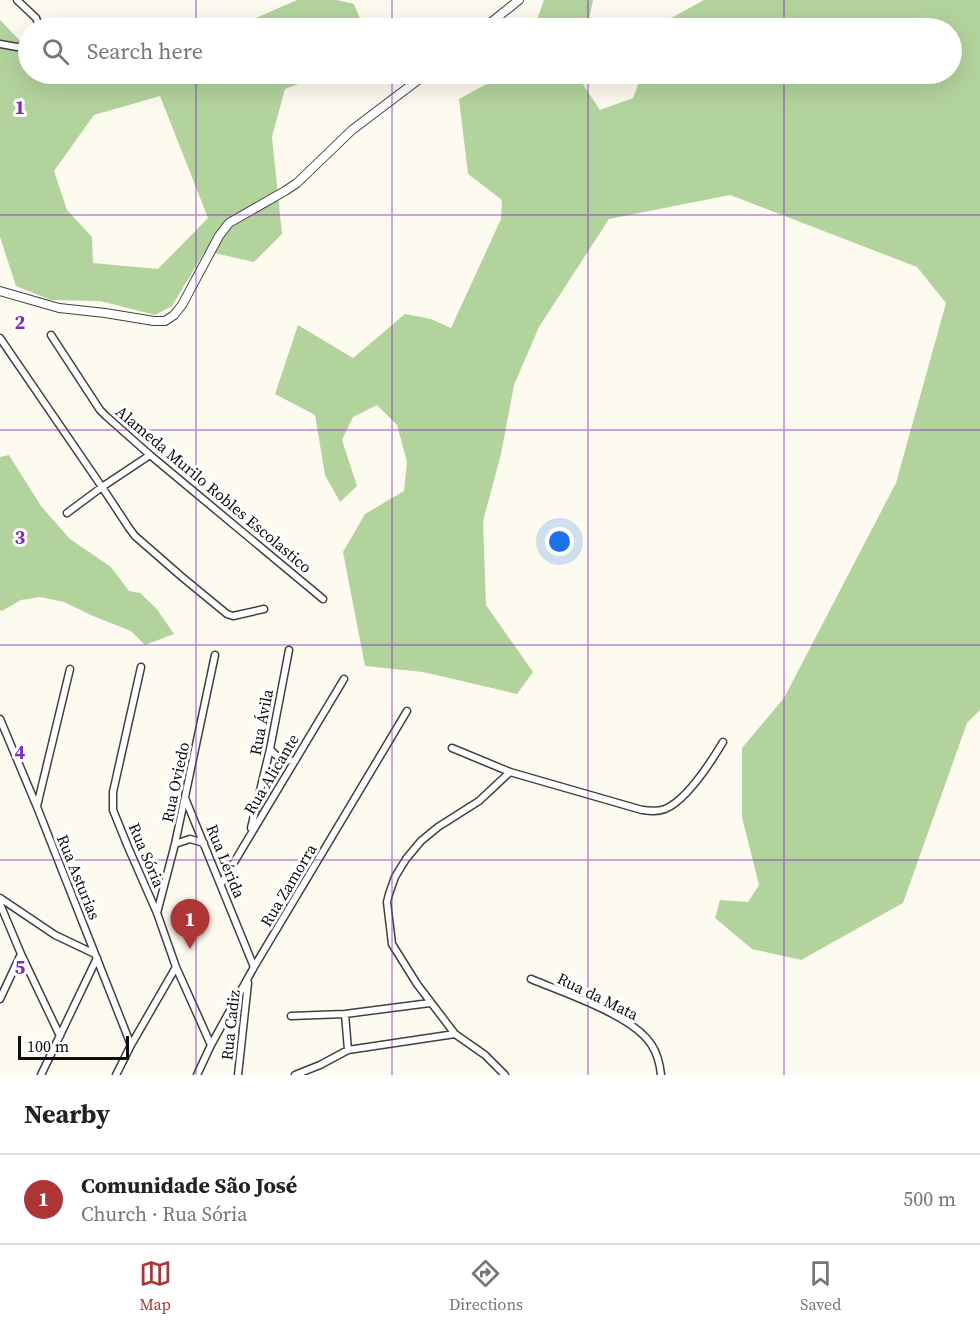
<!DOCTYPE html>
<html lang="en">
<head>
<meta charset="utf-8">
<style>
	:root { --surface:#fff; --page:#f6f6f6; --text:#222; --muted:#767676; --line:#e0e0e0; --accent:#ad3535 }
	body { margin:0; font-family:"Source Serif 4",serif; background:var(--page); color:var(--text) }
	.scale { position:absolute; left:18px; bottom:15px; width:111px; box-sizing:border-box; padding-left:6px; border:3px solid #0d0d0d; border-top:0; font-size:16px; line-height:21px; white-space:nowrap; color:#0d0d0d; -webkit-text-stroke:4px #fff; paint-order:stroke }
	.you { position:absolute; left:560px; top:542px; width:21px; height:21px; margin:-15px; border:4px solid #fff; border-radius:50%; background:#1a73e8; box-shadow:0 0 0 9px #1a73e833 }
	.badge { display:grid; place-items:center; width:39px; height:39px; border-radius:50%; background:var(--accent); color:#fff; font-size:20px; font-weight:700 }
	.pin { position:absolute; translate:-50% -50px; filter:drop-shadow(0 2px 3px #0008) }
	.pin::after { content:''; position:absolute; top:32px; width:21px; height:18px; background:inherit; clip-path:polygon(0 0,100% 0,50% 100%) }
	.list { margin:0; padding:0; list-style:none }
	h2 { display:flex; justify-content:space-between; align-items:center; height:78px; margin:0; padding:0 24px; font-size:26px }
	h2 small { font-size:20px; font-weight:400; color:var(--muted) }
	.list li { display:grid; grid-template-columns:39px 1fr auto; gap:18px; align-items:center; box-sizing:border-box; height:90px; padding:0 24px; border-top:2px solid var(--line) }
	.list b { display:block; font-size:22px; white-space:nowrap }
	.list p { margin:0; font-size:20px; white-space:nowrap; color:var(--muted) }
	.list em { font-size:20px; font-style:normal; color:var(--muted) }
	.icon { flex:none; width:33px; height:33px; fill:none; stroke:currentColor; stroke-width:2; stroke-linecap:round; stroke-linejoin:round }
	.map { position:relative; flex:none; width:980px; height:1075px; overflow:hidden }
	.search { position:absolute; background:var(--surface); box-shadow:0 6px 24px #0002; left:18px; right:18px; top:18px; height:66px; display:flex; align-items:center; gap:15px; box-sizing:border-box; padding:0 21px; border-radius:33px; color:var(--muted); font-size:22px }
	.sheet { height:168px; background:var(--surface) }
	nav { display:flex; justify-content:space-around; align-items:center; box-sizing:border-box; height:84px; border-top:2px solid var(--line); background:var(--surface); font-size:16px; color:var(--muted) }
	nav a { display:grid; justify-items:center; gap:3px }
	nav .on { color:var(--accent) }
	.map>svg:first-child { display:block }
	.green { fill:#cfe4bc }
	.forest { fill:#b3d39d; fill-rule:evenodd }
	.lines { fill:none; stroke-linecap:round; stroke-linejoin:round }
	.minor-casing { stroke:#404040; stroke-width:9 }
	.tertiary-casing { stroke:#404040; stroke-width:10 }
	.minor { stroke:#fff; stroke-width:6 }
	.tertiary { stroke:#fff; stroke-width:8 }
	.grid { fill:none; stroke:#7b2cbf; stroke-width:1.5; stroke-opacity:0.55 }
	.labels { text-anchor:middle; stroke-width:6; stroke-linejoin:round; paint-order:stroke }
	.street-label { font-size:16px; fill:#0d0d0d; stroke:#fff }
	.grid-label { font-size:20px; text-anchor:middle; font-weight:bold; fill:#7b2cbf; stroke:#fff; stroke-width:6; stroke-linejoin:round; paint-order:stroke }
</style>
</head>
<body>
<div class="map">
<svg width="980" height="1075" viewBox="0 0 980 1075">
	<rect width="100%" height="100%" fill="#fdfbef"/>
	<path class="green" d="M 271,760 L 286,767 L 259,812 Z"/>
	<path class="forest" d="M 297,0 L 337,0 L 354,4 L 361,21 L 358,28 L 233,28 Z
		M 544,0 L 593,0 L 589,19 L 590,28 L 534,28 Z
		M 704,0 L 980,0 L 980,710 L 967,723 L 903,903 L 801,960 L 752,949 L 715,918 L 720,900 L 748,902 L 759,885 L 742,817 L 742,748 L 784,698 L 896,483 L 946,303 L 917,267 L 730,195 L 609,219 L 539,327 L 514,385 L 501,454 L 483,521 L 486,605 L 533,672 L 517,694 L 423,672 L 365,666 L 343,552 L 365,514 L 404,491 L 407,462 L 397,425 L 377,405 L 353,417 L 342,440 L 357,486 L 340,502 L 325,475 L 315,415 L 275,394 L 298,325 L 353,358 L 405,314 L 431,319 L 451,328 L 501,219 L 502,200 L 468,174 L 459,99 L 505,74 L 576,74 L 600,110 L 633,98 L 642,74 L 952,74 L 952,28 L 660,28 L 662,23 Z
		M 0,20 L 28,49 L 28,74 L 43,74 L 45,77 L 54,74 L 344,74 L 342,79 L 301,83 L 285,89 L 272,137 L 282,234 L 254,262 L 205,251 L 172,306 L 155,315 L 100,301 L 51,300 L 16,286 L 0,237 ZM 160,96 L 208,218 L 158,269 L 93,263 L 92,237 L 67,210 L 54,171 L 94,115 Z
		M 9,455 L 41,506 L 70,539 L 111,567 L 129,591 L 140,593 L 156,608 L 174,634 L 145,645 L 131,631 L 93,616 L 64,602 L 40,597 L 21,600 L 2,611 L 0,610 L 0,457 Z"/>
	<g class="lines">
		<g class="minor-casing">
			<path id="minor" d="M 17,0 L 36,18 L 40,28
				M 0,44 L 17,47 L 28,46
				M 51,335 L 100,410 L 106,416 L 150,455 L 323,599
				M 0,338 L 102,487 L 129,528 L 135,536 L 182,577 L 227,614 L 233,616 L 264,609
				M 67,513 L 102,487 L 150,455
				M 141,667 L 113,792 L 113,810 L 128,847 L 157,913 L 176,967 L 211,1045
				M 0,719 L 37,807 L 131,1045
				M 452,748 L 510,772 L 642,810 C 650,811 657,812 665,809 C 687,800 711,762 723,742
				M 270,749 C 276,757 284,761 295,761
				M 185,798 L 254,967
				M 37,806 L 70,669
				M 251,828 L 270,749 L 289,650
				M 175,844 L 190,839 L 204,843
				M 221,884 L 344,679
				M 0,898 L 55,935 L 95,954
				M 0,904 L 21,954 L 60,1036
				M 157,913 L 175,844 L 215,655
				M 531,979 C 564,993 632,1015 651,1044 C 657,1053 660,1064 661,1075
				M 0,999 L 21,954
				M 345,1014 L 348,1050
				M 291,1016 L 345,1014 L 430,1003
				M 41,1075 L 97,958
				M 116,1075 L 131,1045 L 176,967
				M 197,1075 L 211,1045 L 254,967 L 407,711
				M 238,1075 L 248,983
				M 295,1075 L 320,1065 L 348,1050 L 455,1034
				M 505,1075 L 485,1055 L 455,1034 L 417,984 L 392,944 L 387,902 L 389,894 L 395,877 L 406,859 L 421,841 L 438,827 L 479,801 L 510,772"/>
		</g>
		<g class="tertiary-casing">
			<path id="tertiary" d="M 484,28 L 519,0
				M 0,291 L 59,308 L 105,313 L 154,321 L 165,321 L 174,315 L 182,305 L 219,236 L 229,223 L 285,191 L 297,183 L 352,130 L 426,74"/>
		</g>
		<use href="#minor" class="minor"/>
		<use href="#tertiary" class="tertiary"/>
	</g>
	<path class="grid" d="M 196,0 L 196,28M 392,0 L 392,28M 588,0 L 588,28M 784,0 L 784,28M 196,74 L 196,1075M 392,74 L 392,1075M 588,74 L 588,1075M 784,74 L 784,1075M 0,215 L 980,215M 0,430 L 980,430M 0,645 L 980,645M 0,860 L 980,860"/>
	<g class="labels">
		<g class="street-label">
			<text transform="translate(214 489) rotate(40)" y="6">Alameda Murilo Robles Escolastico</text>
			<text transform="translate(261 722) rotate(-79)" y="6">Rua Ávila</text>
			<text transform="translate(271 774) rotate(-59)" y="6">Rua Alicante</text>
			<text transform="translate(175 782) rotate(-78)" y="6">Rua Oviedo</text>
			<text transform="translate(147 855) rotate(67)" y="6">Rua Sória</text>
			<text transform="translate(226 861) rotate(68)" y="6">Rua Lérida</text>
			<text transform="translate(79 877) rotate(68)" y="6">Rua Asturias</text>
			<text transform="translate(288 885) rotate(-59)" y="6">Rua Zamorra</text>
			<text transform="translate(598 996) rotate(26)" y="6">Rua da Mata</text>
			<text transform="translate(230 1025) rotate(-84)" y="6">Rua Cadiz</text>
		</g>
	</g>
	<g class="grid-label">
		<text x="20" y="114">1</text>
		<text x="20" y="329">2</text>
		<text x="20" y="544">3</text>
		<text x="20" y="759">4</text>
		<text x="20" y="974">5</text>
	</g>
</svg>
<div class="scale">100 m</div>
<div class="you"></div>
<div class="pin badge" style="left:190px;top:949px">1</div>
<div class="search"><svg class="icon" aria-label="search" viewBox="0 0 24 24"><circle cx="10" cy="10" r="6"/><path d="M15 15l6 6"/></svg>Search here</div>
</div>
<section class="sheet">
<h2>Nearby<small></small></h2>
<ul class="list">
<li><span class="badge">1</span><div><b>Comunidade São José</b><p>Church · Rua Sória</p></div><em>500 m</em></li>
</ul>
</section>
<nav>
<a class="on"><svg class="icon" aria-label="map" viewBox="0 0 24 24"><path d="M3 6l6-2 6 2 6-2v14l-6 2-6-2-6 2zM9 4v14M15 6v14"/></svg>Map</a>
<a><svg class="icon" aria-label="directions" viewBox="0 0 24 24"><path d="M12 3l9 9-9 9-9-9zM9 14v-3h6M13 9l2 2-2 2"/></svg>Directions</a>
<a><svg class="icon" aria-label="saved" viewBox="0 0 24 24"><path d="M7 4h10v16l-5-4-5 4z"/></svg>Saved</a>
</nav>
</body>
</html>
